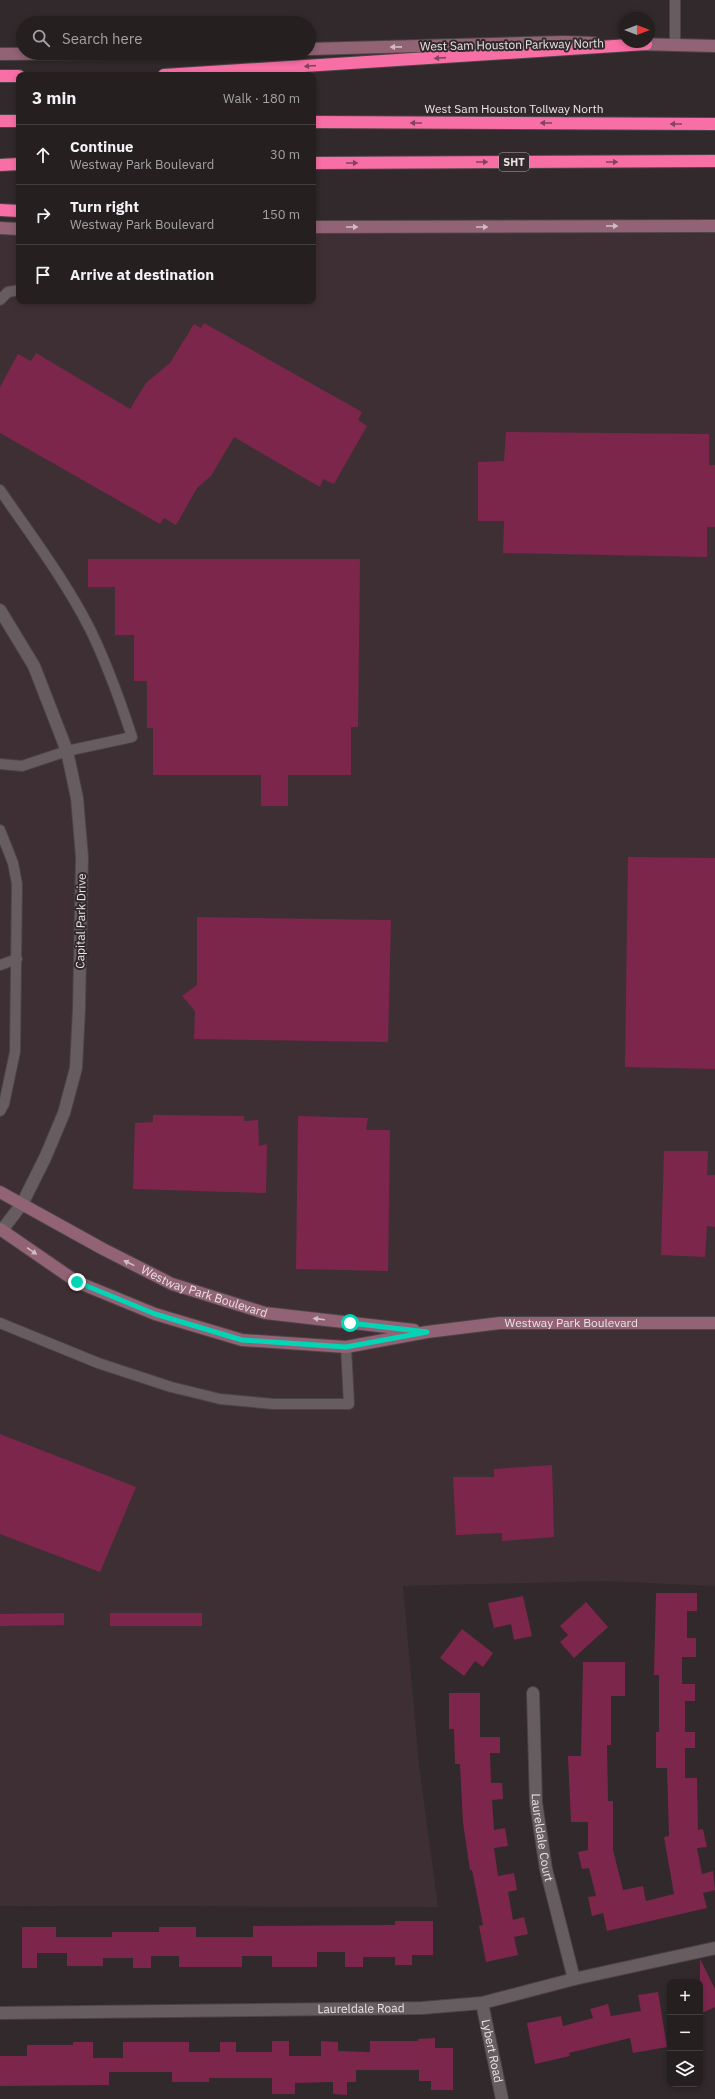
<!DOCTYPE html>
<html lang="en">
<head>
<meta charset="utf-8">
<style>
	:root { --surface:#251f20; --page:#312c2d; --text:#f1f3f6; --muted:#a3a2a5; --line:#423d3e }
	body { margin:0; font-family:"IBM Plex Sans",sans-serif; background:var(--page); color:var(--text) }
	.controls { position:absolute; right:12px; bottom:12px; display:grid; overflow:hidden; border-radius:8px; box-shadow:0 2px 6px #0003 }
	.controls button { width:36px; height:36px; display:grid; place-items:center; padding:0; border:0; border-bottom:1px solid var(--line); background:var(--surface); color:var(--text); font:20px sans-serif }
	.compass { position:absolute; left:619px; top:12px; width:36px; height:36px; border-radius:50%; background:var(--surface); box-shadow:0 2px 6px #0003; rotate:90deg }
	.stop { position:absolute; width:12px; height:12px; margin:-9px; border:3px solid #02d5b6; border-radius:50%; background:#fff }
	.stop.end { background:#02d5b6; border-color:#fff; box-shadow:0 1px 4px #0008 }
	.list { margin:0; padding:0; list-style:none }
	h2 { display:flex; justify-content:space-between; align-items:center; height:52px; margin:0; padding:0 16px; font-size:17px }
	h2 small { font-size:13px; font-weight:400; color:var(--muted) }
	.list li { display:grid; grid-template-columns:26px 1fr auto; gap:12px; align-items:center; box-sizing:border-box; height:60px; padding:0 16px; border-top:1px solid var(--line) }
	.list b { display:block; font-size:15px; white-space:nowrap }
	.list p { margin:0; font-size:13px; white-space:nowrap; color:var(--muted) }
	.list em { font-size:13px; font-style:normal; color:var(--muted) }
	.icon { flex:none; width:22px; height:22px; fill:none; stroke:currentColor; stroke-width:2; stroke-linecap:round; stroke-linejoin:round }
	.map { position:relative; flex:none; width:715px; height:2099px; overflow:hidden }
	.search { position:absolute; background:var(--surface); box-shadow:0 2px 6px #0003; left:16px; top:16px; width:300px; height:44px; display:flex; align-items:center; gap:10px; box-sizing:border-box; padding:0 14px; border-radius:22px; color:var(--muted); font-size:15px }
	.panel { position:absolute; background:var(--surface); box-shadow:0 2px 6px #0003; left:16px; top:72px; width:300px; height:232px; border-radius:8px }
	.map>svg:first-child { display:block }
	.built { fill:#3e2f34 }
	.building { fill:#7d264c }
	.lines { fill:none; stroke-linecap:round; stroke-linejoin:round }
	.lane-casing { stroke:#4b4446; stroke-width:12 }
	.street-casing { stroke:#4b4446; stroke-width:14 }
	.secondary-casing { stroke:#4b4446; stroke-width:14 }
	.highway-casing { stroke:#4b4446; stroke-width:14 }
	.lane { stroke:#675d60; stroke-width:10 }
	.street { stroke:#675d60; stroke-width:12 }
	.secondary { stroke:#926275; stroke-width:12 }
	.highway { stroke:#f86fa5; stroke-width:12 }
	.oneway { fill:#d0bdc3 }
	.oneway2 { fill:#81455c }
	.route { stroke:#02d5b6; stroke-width:5 }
	.labels { text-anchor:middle; stroke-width:4; stroke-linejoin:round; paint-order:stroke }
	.shield { fill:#31292b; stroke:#b2acad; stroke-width:1 }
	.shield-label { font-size:11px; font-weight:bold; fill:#eae4e5 }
	.street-label { font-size:12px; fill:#eae4e5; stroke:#31292b }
</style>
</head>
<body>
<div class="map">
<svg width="715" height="2099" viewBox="0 0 715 2099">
	<rect width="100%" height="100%" fill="#31292b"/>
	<path class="built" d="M 0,225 L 19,225 L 19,301 L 313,301 L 313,227 L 715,226 L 715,1586 L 605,1581 L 403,1586 L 419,1764 L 438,1907 L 0,1906 Z"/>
	<path class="building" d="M 204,323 L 362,412 L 358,420 L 367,426 L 334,484 L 323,479 L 320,487 L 234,437 L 211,476 L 197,488 L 176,525 L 164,518 L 160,524 L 0,433 L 0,387 L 18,354 L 31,361 L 36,353 L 130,409 L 146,383 L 170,363 L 194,324 L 201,328 Z
		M 506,432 L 709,434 L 709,465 L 715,465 L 715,527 L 707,527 L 707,557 L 503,553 L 504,521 L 478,521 L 478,462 L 504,461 Z
		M 88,559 L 360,559 L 358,727 L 351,727 L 351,775 L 288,775 L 288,806 L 261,806 L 261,775 L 153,775 L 153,728 L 147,728 L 147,681 L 134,681 L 134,635 L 115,635 L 115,587 L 88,587 Z
		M 628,857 L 715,858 L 715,1069 L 625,1067 Z
		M 197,917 L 391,920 L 388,1042 L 194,1039 L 195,1011 L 182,996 L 197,985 Z
		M 153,1115 L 244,1116 L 244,1121 L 258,1120 L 259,1146 L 267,1144 L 266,1193 L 133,1189 L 135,1123 L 153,1122 Z
		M 298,1116 L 368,1118 L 366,1130 L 390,1130 L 388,1271 L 296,1269 Z
		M 664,1151 L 708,1151 L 707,1175 L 715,1175 L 715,1227 L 707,1226 L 705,1257 L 661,1255 Z
		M 0,1434 L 136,1487 L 100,1572 L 0,1534 Z
		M 552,1465 L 554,1537 L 502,1541 L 502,1533 L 456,1535 L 453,1477 L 494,1477 L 494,1469 Z
		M 656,1593 L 697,1593 L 697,1611 L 687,1611 L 687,1638 L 696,1638 L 696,1657 L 682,1657 L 682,1684 L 695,1684 L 695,1701 L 685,1701 L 685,1732 L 695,1732 L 695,1748 L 685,1748 L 685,1778 L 697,1778 L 698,1830 L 703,1829 L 707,1847 L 697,1848 L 702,1874 L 713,1871 L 715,1890 L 703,1893 L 707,1908 L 607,1931 L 603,1913 L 592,1916 L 588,1897 L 596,1896 L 589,1868 L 582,1869 L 578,1852 L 588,1850 L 588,1822 L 571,1822 L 568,1756 L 581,1756 L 583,1662 L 625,1662 L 625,1696 L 611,1696 L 611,1745 L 607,1745 L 608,1801 L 613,1801 L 613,1850 L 623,1890 L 643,1886 L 646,1901 L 674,1894 L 664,1837 L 669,1836 L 667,1768 L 656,1768 L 656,1732 L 659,1732 L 659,1675 L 654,1675 Z
		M 523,1596 L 532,1636 L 514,1640 L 511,1624 L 494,1628 L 488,1603 Z
		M 586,1602 L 608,1627 L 574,1658 L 560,1642 L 568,1635 L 560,1626 Z
		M 64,1613 L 64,1625 L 0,1626 L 0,1614 Z
		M 110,1613 L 202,1613 L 202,1626 L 110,1626 Z
		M 462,1629 L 493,1653 L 483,1667 L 475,1661 L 464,1676 L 440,1658 Z
		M 449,1693 L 480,1693 L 480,1737 L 500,1737 L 500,1753 L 490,1753 L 491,1783 L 502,1783 L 503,1799 L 492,1800 L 494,1830 L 505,1828 L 508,1846 L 494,1848 L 498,1876 L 514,1873 L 517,1890 L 508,1892 L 513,1920 L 524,1917 L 528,1934 L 514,1937 L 518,1955 L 486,1962 L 479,1926 L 483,1925 L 472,1870 L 470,1870 L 463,1823 L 460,1764 L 455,1764 L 454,1729 L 449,1729 Z
		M 395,1921 L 433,1921 L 433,1955 L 412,1955 L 412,1965 L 395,1965 L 395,1957 L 363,1957 L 363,1967 L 345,1967 L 345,1952 L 317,1952 L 317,1967 L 272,1967 L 272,1956 L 242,1956 L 242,1967 L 179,1967 L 179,1956 L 151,1956 L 151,1968 L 133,1968 L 133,1958 L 103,1958 L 103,1966 L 67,1966 L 67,1953 L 37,1953 L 37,1968 L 22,1968 L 22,1927 L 56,1927 L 56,1937 L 112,1937 L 112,1932 L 159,1932 L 159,1927 L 196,1927 L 196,1937 L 253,1937 L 253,1926 L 395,1925 Z
		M 700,1959 L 715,1989 L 715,2007 L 700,2014 Z
		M 658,1992 L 667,2047 L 633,2053 L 630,2038 L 569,2053 L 570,2056 L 535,2064 L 527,2023 L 561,2016 L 563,2026 L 593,2018 L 590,2009 L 608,2004 L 611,2016 L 641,2011 L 638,1995 Z
		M 435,2038 L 435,2048 L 453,2048 L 453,2090 L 431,2090 L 431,2081 L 419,2081 L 419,2070 L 356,2070 L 356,2082 L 347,2082 L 347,2095 L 333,2094 L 333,2082 L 295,2083 L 295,2094 L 272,2094 L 272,2078 L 209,2078 L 209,2082 L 172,2082 L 172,2072 L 109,2072 L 109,2085 L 0,2086 L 0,2056 L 27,2056 L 27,2045 L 73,2045 L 73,2042 L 93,2042 L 93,2058 L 123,2058 L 123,2042 L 189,2042 L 189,2052 L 220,2052 L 220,2042 L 236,2042 L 236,2052 L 272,2052 L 272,2041 L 289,2041 L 289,2056 L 321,2056 L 321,2041 L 338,2042 L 338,2051 L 370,2052 L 370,2041 L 418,2041 L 418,2039 Z"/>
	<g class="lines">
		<g class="lane-casing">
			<path id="lane" d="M 675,0 L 675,45
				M 0,300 L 8,292 L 19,290
				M 0,490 C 31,535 65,580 90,629 C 107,664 120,700 132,737 L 67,751 L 22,766 L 0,764
				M 0,830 L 13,863 L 17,884 L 15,1052 L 4,1104 L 0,1111
				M 0,965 L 17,959
				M 0,1323 L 98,1363 L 171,1387 L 200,1394 L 220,1399 L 274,1404 L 349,1404 L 346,1347"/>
		</g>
		<g class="street-casing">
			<g id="street">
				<path d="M 0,610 L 34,666 L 67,751 L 77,798 L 82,857 L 79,1009 L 76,1068 L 64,1113 L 45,1158 L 22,1204 L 2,1230"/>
				<path id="s1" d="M 533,1693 L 536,1803 L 546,1869 L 574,1979"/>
				<path id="s2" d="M 482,2003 L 502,2099"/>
				<path id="s3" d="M 0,2013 L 422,2008 L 482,2003 L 574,1979 L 715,1948"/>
			</g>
		</g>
		<g class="secondary-casing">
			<g id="secondary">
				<path d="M 636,44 L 715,46"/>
				<path d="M 309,49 L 563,42 L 594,43"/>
				<path d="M 0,54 L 109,53"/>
				<path d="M 313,227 L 715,226"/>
				<path d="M 0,228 L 19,229"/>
				<path id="s4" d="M 0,1192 L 103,1249 L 172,1284 L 265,1313 L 414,1330"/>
				<path id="s5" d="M 0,1229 L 77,1282 L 155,1314 L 242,1340 L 346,1347 L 427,1332 L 500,1323 L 715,1323"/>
			</g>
		</g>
		<g class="highway-casing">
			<path id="highway" d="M 164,75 L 646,44
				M 0,76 L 19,76
				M 0,121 L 19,121
				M 313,122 L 715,124
				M 313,163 L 715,161
				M 0,165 L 19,164
				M 0,210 L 19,211"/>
		</g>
		<use href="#lane" class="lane"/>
		<use href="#street" class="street"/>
		<use href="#secondary" class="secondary"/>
		<use href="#highway" class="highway"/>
	</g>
	<defs><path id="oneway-solid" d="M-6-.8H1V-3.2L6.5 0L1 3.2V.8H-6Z"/></defs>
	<g class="oneway">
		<use href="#oneway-solid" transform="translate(396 47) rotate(179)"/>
		<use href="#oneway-solid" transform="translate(612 226)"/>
		<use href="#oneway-solid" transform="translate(352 227)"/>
		<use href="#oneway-solid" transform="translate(482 227)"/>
		<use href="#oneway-solid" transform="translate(32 1251) rotate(35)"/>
		<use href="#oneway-solid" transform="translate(129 1263) rotate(-154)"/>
		<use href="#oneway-solid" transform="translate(319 1319) rotate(-173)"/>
	</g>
	<g class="oneway2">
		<use href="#oneway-solid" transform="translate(440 58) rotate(176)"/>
		<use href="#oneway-solid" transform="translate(310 66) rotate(176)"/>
		<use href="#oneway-solid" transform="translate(416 123) rotate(-180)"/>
		<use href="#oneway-solid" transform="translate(546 123) rotate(-180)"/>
		<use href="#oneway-solid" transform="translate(676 124) rotate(-180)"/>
		<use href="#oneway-solid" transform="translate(482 162)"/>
		<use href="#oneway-solid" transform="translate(612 162)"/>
		<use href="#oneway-solid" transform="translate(352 163)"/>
	</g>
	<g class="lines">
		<path class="route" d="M 77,1282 L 155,1314 L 242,1340 L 346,1347 L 427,1332 L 350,1323"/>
	</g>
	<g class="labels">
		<rect class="shield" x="499" y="153" width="30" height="18" rx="3"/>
		<g class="shield-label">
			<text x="514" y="166">SHT</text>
		</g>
		<g class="street-label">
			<text transform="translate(512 45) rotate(-1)" y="4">West Sam Houston Parkway North</text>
			<text x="514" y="113">West Sam Houston Tollway North</text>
			<text transform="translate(81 921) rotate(-89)" y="4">Capital Park Drive</text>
			<text dy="4" stroke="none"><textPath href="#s4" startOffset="228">Westway Park Boulevard</textPath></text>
			<text dy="4" stroke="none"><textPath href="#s5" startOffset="600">Westway Park Boulevard</textPath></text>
			<text dy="4" stroke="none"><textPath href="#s1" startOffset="145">Laureldale Court</textPath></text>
			<text dy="4" stroke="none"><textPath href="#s3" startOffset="361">Laureldale Road</textPath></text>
			<text dy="4" stroke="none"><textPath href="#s2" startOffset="49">Lybert Road</textPath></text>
		</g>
	</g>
</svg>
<div class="controls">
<button>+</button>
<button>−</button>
<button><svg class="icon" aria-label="layers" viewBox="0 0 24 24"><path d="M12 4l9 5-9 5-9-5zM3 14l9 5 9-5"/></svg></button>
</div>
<svg class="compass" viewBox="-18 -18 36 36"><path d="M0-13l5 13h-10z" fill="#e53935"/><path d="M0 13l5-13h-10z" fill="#a3a2a5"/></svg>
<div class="stop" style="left:350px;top:1323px"></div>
<div class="stop end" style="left:77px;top:1282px"></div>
<div class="search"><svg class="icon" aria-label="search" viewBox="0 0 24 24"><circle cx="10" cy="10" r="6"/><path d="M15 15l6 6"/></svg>Search here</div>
<section class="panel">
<h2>3 min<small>Walk · 180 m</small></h2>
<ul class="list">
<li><svg class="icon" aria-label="ahead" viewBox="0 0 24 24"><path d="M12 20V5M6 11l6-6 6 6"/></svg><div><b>Continue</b><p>Westway Park Boulevard</p></div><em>30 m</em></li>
<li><svg class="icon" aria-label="right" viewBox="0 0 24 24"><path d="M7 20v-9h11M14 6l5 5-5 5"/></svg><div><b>Turn right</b><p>Westway Park Boulevard</p></div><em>150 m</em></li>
<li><svg class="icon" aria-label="arrive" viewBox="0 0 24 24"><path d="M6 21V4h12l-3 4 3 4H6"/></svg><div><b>Arrive at destination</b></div></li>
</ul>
</section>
</div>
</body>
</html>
